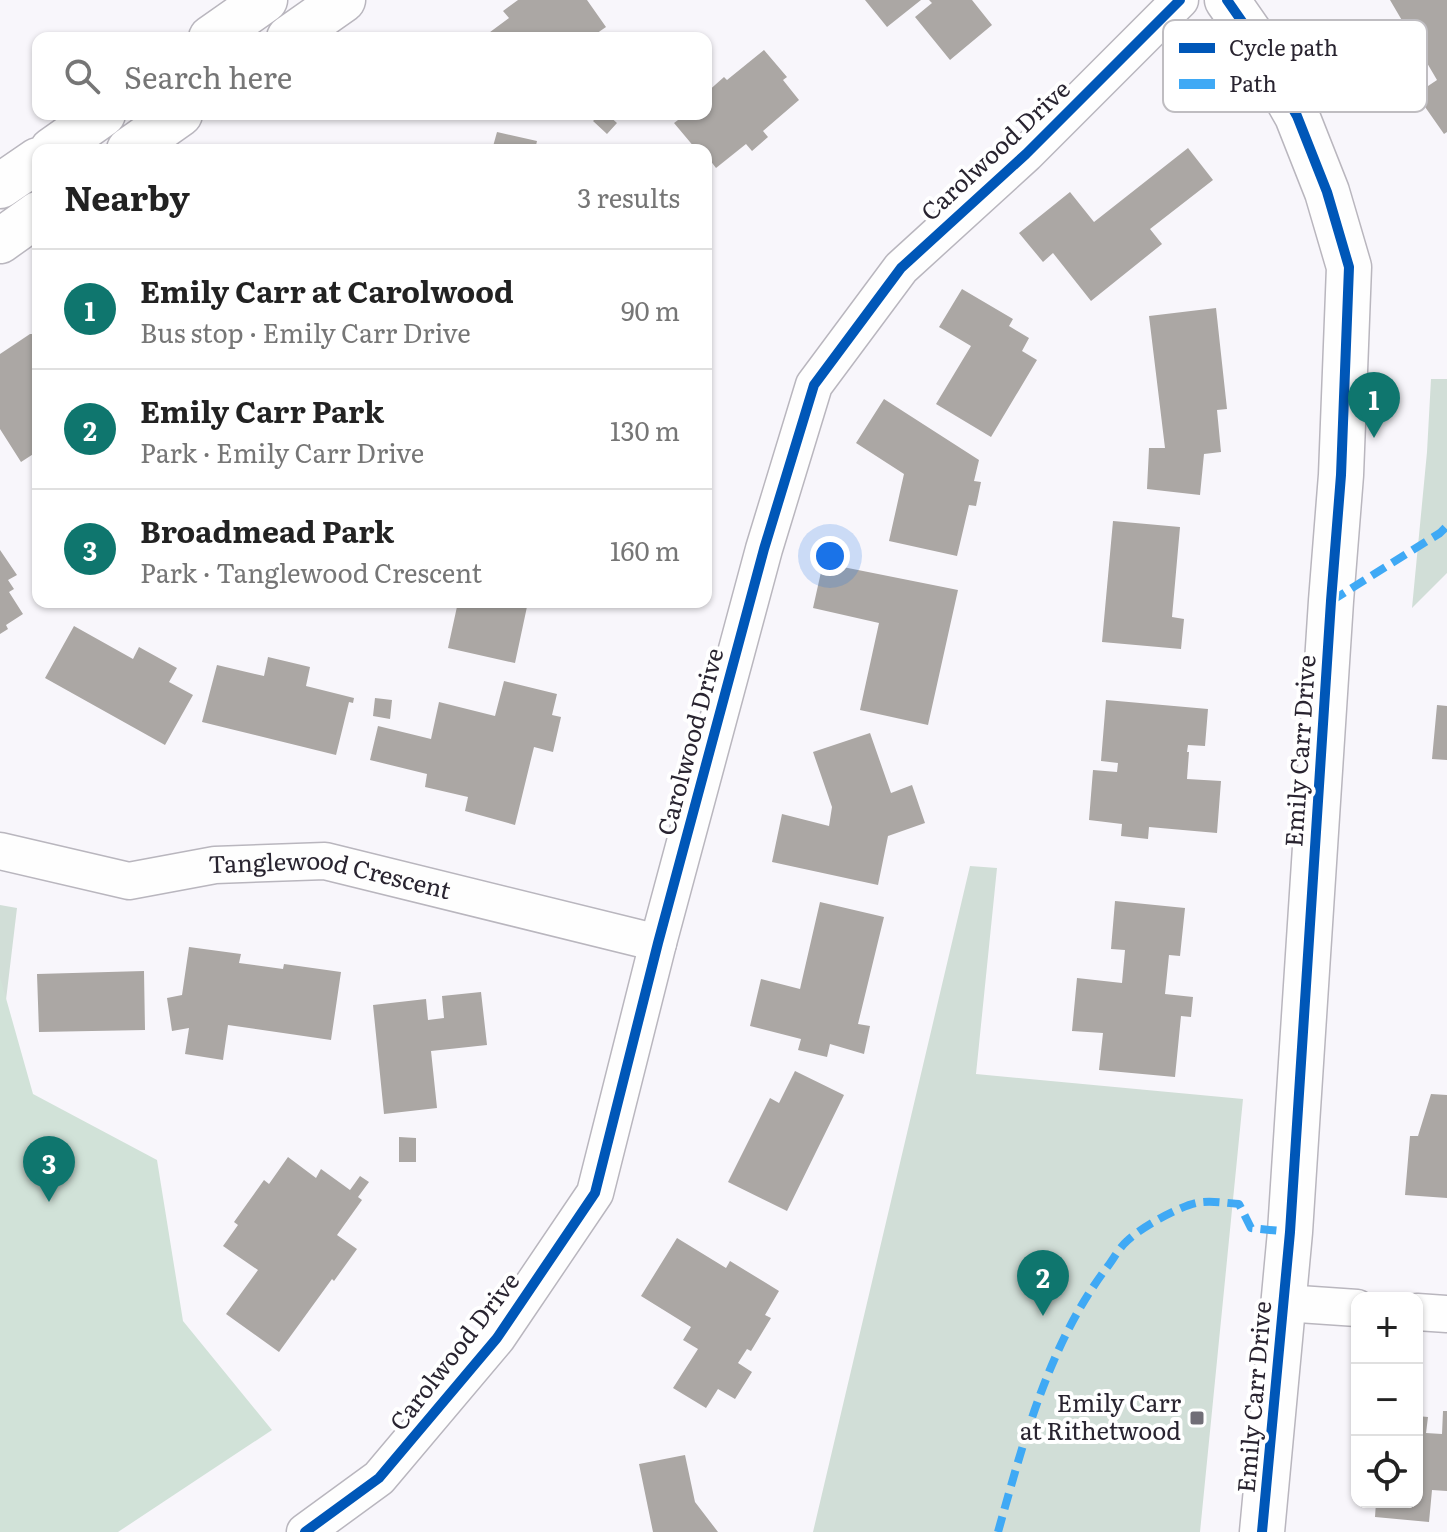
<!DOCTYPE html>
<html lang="en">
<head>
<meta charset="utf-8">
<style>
	:root { --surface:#fff; --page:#f6f6f6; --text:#222; --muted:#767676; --line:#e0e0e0; --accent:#0f766e }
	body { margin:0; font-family:Literata,serif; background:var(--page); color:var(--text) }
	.controls { position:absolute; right:24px; bottom:24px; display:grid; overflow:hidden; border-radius:16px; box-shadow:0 2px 6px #0004 }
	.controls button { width:72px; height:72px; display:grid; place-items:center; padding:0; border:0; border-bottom:2px solid var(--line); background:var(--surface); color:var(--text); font:40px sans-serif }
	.you { position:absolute; left:830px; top:556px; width:28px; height:28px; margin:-20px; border:6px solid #fff; border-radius:50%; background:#1a73e8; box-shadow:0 0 0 12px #1a73e833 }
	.badge { display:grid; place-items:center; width:52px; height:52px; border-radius:50%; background:var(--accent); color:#fff; font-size:26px; font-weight:700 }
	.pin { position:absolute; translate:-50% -66px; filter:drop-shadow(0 2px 4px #0008) }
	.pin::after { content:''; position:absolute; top:42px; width:28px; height:24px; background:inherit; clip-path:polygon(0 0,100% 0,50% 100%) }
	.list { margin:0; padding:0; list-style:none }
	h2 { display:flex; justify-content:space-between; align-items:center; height:104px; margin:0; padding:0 32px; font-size:34px }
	h2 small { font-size:26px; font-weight:400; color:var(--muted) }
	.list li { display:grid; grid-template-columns:52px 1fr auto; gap:24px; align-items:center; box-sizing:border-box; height:120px; padding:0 32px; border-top:2px solid var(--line) }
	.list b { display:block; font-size:30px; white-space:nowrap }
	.list p { margin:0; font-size:26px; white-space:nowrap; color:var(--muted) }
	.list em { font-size:26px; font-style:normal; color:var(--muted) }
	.icon { flex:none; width:44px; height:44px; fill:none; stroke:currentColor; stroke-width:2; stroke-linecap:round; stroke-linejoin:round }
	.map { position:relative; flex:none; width:1447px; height:1532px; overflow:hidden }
	.search { position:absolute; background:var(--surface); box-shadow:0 2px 6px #0004; left:32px; top:32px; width:680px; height:88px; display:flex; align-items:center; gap:20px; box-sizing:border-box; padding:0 28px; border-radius:16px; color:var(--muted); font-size:30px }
	.panel { position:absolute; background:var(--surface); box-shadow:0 2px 6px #0004; left:32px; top:144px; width:680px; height:464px; border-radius:16px }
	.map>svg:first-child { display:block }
	.green { fill:#d1ded7 }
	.forest { fill:#d1e2d8 }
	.building { fill:#aba7a4 }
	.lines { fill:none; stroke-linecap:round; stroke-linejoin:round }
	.street-casing { stroke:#b9b6be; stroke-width:39 }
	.secondary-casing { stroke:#b9b6be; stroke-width:47 }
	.street { stroke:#fefefe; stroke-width:36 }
	.secondary { stroke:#fefefe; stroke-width:44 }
	.quiet { stroke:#3fa9f5; stroke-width:8; stroke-dasharray:16 8; stroke-linecap:butt }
	.cycleway-casing { stroke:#fff; stroke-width:15 }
	.cycleway { stroke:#0057b8; stroke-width:10 }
	.poi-dot { fill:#716e77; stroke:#fff; stroke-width:3 }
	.labels { text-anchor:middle; stroke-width:8; stroke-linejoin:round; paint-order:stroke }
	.street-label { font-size:24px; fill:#292430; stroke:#fff }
	.poi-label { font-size:24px; fill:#292430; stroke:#fff; text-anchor:end }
	.key { fill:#fff; stroke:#bfbdc1; stroke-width:2 }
	.key-label { font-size:22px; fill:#292430 }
</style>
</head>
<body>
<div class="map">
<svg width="1447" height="1532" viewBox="0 0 1447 1532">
	<rect width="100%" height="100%" fill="#f8f6fb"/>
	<path class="green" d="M 1431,379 L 1447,379 L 1447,573 L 1412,608 L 1427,452 Z
		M 970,866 L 997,868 L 976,1074 L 1243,1099 L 1200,1532 L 813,1532 Z
		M 0,905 L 17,908 L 0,1050 Z"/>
	<path class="forest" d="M 0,977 L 33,1094 L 157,1160 L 183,1321 L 272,1430 L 118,1532 L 0,1532 Z"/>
	<path class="building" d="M 518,0 L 587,0 L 606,27 L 590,38 L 579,38 L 575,33 L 569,38 L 482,38 L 509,18 L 503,11 Z
		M 865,0 L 921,0 L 887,27 Z
		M 929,0 L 972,0 L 992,25 L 950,60 L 915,17 L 932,3 Z
		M 1390,0 L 1447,0 L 1447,132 L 1444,134 L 1416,94 L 1437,80 Z
		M 764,50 L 787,77 L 783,80 L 799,100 L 763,131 L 768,137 L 752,151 L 746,144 L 716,168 L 706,155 L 706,150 L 702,150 L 698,145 L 695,148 L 674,123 L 686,114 L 706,114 L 706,93 L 724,77 L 727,80 Z
		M 600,114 L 607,114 L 617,123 L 607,134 L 593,121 Z
		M 497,132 L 537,141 L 535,150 L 492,150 Z
		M 1188,148 L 1213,180 L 1150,229 L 1162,244 L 1091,301 L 1053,253 L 1043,262 L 1019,233 L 1070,192 L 1094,222 Z
		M 962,289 L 1013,319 L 1009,326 L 1029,338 L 1022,351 L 1037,360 L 991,437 L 936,404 L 971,346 L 939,327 Z
		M 1216,308 L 1227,409 L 1217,410 L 1221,452 L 1204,454 L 1200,495 L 1147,489 L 1149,448 L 1165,448 L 1149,316 Z
		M 30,334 L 38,334 L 38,451 L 21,462 L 0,429 L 0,354 Z
		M 884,399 L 979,460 L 974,481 L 981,482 L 976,506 L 969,505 L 957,556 L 889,541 L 904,474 L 856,443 Z
		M 1113,521 L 1180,527 L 1172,617 L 1184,619 L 1181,649 L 1102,642 Z
		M 0,550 L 17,575 L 8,580 L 14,589 L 9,592 L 23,614 L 6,625 L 8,629 L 0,634 Z
		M 823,563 L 958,590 L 928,725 L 860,710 L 879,623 L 813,608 Z
		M 458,602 L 528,602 L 515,663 L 448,648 Z
		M 74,626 L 133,659 L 139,647 L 177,668 L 169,682 L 193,695 L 165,745 L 45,678 Z
		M 268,657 L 310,667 L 306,686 L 354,698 L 353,703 L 349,702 L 336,755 L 202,722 L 217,665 L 264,676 Z
		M 504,681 L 557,694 L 552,715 L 561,717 L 553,752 L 534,747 L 515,825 L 465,811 L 468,797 L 425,787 L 427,774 L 370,760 L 378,726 L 431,739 L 439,702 L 495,716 Z
		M 375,698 L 392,700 L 390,719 L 373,716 Z
		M 1106,700 L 1208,709 L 1205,746 L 1188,745 L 1187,752 L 1189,752 L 1187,779 L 1221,781 L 1217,833 L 1149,827 L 1148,839 L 1121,836 L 1122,824 L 1089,820 L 1093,770 L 1117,772 L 1118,763 L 1101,761 Z
		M 1437,705 L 1447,706 L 1447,760 L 1432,759 Z
		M 870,733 L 891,793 L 912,785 L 925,823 L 888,836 L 878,885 L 772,862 L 782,814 L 829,826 L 832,807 L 813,752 Z
		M 1115,901 L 1185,908 L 1180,956 L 1169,955 L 1165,994 L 1193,997 L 1191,1017 L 1181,1016 L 1175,1077 L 1099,1070 L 1103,1033 L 1072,1031 L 1077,978 L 1122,983 L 1125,950 L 1111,949 Z
		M 820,902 L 884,917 L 858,1024 L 870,1026 L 864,1054 L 830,1044 L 827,1057 L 798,1050 L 801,1039 L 750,1026 L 761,979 L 800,989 Z
		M 189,947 L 241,954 L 239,963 L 283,969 L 284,964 L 341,972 L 331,1040 L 228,1025 L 223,1060 L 185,1054 L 189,1028 L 172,1031 L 167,998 L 182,995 Z
		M 144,971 L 145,1030 L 39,1032 L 37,974 Z
		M 481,992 L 487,1045 L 431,1051 L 437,1108 L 384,1114 L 373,1005 L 426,999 L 428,1020 L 444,1018 L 442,996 Z
		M 795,1071 L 844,1095 L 787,1211 L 728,1182 L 770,1098 L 779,1103 Z
		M 1431,1094 L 1447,1095 L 1447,1198 L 1405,1195 L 1410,1136 L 1418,1136 Z
		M 399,1137 L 416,1138 L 416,1162 L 399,1162 Z
		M 288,1157 L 316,1178 L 321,1169 L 350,1190 L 360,1176 L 369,1182 L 358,1197 L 362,1200 L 337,1235 L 357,1249 L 334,1281 L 332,1279 L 279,1352 L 226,1314 L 258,1270 L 223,1246 L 238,1225 L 234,1222 L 264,1180 L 269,1184 Z
		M 677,1238 L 726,1268 L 730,1261 L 779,1291 L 765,1315 L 771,1318 L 751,1351 L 747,1349 L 738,1363 L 752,1372 L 735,1399 L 718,1389 L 706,1408 L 673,1388 L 698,1349 L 683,1340 L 691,1327 L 641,1296 Z
		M 1443,1411 L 1447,1411 L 1447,1491 L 1432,1490 L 1429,1522 L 1375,1517 L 1376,1502 L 1417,1502 L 1417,1416 L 1428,1417 L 1426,1433 L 1442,1434 Z
		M 685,1455 L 695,1502 L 718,1532 L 653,1532 L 639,1464 Z"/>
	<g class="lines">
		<g class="street-casing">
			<g id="street">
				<path id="s1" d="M 0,851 L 129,881 L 215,865 L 325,861 L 658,943"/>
				<path d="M 1284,1303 L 1357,1308"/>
				<path d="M 1417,1312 L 1447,1314"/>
				<path d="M 305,1532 L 379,1478 L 497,1338 L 595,1193 L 658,943 L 764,549 L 814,385 L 901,268 L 1026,154 L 1180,0"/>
			</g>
		</g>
		<g class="secondary-casing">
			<path id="secondary" d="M 1227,0 L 1250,33 L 1297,116 L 1327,192 L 1349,267 L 1341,475 L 1331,601 L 1290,1232 L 1262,1532
				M 211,38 L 265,0
				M 289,38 L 343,0
				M 52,150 L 103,114
				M 129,150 L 180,114
				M 0,186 L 38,160
				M 0,241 L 38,214"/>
		</g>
		<use href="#street" class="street"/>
		<use href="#secondary" class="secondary"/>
		<path class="quiet" d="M 1331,601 L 1440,533 L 1447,526
			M 998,1532 C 1024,1440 1049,1343 1108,1266 C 1114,1258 1119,1248 1127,1241 C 1140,1228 1178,1207 1196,1203 C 1209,1200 1226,1203 1239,1204 L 1251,1228 L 1290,1232"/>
		<g class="cycleway-casing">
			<path id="cycleway" d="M 1227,0 L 1250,33 L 1297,116 L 1327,192 L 1349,267 L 1341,475 L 1331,601 L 1290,1232 L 1262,1532
				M 305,1532 L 379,1478 L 497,1338 L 595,1193 L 658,943 L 764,549 L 814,385 L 901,268 L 1026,154 L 1180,0"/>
		</g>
		<use href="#cycleway" class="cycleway"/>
	</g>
	<rect class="poi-dot" x="1189" y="1410" width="16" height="16" rx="4"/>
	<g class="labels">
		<g class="street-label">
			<text transform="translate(996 151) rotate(-43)" y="8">Carolwood Drive</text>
			<text transform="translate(691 742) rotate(-75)" y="8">Carolwood Drive</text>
			<text transform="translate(1301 751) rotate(-86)" y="8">Emily Carr Drive</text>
			<text dy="8" stroke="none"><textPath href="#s1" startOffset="336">Tanglewood Crescent</textPath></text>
			<text transform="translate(455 1352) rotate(-52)" y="8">Carolwood Drive</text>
			<text transform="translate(1255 1397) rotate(-85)" y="8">Emily Carr Drive</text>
		</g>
		<g class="poi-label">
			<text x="1181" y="1412">Emily Carr<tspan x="1181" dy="28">at Rithetwood</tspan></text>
		</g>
	</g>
	<rect x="1163" y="20" width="264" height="92" rx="12" class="key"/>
	<rect x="1179" y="43" width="36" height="10" fill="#0057b8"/>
	<rect x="1179" y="79" width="36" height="10" fill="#3fa9f5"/>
	<g class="key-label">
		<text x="1229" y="56">Cycle path</text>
		<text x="1229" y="92">Path</text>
	</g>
</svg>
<div class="controls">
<button>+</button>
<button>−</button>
<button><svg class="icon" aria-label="locate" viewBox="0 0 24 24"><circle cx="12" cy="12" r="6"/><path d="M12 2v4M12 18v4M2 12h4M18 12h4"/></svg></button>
</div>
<div class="you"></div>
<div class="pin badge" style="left:1374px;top:438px">1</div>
<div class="pin badge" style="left:1043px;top:1316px">2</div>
<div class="pin badge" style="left:49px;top:1202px">3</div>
<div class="search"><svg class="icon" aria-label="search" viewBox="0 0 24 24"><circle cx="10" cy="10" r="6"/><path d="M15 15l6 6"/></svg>Search here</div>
<section class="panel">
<h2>Nearby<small>3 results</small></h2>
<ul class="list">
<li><span class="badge">1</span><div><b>Emily Carr at Carolwood</b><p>Bus stop · Emily Carr Drive</p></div><em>90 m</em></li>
<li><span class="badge">2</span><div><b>Emily Carr Park</b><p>Park · Emily Carr Drive</p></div><em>130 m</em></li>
<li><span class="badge">3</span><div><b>Broadmead Park</b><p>Park · Tanglewood Crescent</p></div><em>160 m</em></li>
</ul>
</section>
</div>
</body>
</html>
